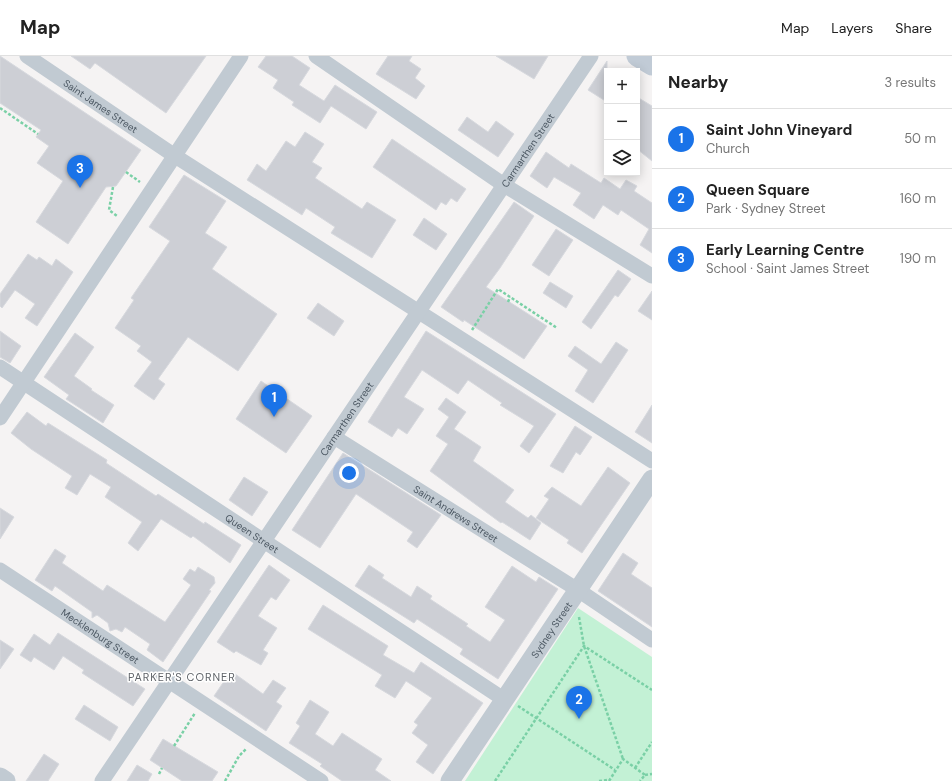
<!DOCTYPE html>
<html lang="en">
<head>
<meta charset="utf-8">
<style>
	:root { --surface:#fff; --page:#f6f6f6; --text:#222; --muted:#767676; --line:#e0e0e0; --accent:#1a73e8 }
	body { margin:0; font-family:"DM Sans",sans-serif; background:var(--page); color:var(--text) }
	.controls { position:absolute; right:12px; top:12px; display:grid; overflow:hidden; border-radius:0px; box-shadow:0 2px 10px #0003 }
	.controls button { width:36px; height:36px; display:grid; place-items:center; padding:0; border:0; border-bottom:1px solid var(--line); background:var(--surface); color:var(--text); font:20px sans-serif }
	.you { position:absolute; left:349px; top:417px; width:14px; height:14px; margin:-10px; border:3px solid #fff; border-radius:50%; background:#1a73e8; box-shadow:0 0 0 6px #1a73e833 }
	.badge { display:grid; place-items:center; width:26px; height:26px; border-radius:50%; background:var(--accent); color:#fff; font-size:13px; font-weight:700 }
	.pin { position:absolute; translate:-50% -33px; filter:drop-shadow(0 1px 2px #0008) }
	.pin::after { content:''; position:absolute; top:21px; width:14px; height:12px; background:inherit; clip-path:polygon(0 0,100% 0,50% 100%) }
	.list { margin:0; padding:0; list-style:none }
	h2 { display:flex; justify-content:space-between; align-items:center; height:52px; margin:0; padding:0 16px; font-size:17px }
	h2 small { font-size:13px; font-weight:400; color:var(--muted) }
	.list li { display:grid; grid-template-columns:26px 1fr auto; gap:12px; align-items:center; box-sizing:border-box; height:60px; padding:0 16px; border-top:1px solid var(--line) }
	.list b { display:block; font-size:15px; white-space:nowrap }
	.list p { margin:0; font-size:13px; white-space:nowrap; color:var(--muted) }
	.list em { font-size:13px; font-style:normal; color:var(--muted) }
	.icon { flex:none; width:22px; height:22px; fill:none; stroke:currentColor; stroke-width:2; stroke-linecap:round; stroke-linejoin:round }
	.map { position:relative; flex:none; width:652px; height:725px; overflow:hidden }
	header { display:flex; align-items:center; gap:24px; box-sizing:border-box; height:56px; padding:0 20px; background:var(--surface); border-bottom:1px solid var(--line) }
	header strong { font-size:19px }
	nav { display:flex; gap:22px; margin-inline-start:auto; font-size:14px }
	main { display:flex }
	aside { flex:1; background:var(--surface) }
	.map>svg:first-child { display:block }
	.green { fill:#c3f1d5 }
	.building { fill:#cdcfd5; stroke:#d7d9de }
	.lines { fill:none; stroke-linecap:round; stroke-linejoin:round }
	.path { stroke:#7ad0a6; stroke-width:2.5; stroke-dasharray:3 2; stroke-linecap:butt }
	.minor { stroke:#c1cad2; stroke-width:15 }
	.tertiary { stroke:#c1cad2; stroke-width:19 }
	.secondary { stroke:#c1cbd6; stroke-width:21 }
	.labels { text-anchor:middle; stroke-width:3; stroke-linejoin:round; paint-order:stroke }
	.street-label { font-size:10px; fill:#4a5661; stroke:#fff }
	.neighbourhood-label { font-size:11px; letter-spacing:1px; fill:#5f6368; stroke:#fff }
</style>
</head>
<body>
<header>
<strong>Map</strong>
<nav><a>Map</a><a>Layers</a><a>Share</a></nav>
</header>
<main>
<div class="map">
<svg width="652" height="725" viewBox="0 0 652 725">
	<rect width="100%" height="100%" fill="#f5f3f3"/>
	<path class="green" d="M 578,552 L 652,601 L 652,725 L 465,725 Z"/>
	<path class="building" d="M 0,0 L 141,94 L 116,130 L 106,131 L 68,188 L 36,166 L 63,125 L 37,107 L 49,90 L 36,81 L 41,74 L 0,47 Z
		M 71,0 L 206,0 L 166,57 L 95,7 L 90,13 Z
		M 266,0 L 292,0 L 310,12 L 299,29 L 324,45 L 335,29 L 377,56 L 366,73 L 331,50 L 320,67 L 292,49 L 294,46 L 273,32 L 278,24 L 258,11 Z
		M 388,0 L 412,0 L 409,5 L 421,13 L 415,22 L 425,30 L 416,43 L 376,18 Z
		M 496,0 L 548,0 L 534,23 Z
		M 607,5 L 607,46 L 588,34 Z
		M 637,41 L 652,50 L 652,105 L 637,93 Z
		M 467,61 L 488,76 L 496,65 L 514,78 L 498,101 L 458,74 Z
		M 305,76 L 324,88 L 312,106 L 322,112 L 315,122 L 362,153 L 367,146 L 396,164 L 372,202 L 331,177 L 335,171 L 306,152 L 302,159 L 247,124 L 257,108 L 266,115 L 286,85 L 295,91 Z
		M 392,83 L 466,133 L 457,146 L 451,142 L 446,149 L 441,146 L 436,154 L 373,111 Z
		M 546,96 L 569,112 L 571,108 L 601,127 L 604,122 L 620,133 L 626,124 L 637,130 L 634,135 L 652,147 L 652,197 L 640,189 L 649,173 L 621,154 L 618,159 L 603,149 L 594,163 L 573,149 L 581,137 L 554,121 L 547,132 L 530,120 Z
		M 184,119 L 226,145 L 205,177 L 227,191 L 212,213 L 277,258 L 238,315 L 188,281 L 158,323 L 165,328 L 154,344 L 134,330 L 152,306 L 137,295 L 141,290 L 115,272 L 134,244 L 131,242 L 170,185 L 149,171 Z
		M 514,146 L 534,160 L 500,212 L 486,231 L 547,270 L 524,303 L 464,264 L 463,266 L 441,251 Z
		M 424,162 L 447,178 L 436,194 L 413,179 Z
		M 556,173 L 573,184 L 549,220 L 532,209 Z
		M 28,198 L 37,204 L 39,201 L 52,210 L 56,203 L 73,216 L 37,270 L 25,262 L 35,248 L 15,234 L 2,252 L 0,250 L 0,238 Z
		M 618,214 L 631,223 L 618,241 L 615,239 L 591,273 L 582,266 Z
		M 550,226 L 573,240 L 566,252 L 543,237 Z
		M 652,235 L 652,264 L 638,255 Z
		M 318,247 L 344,265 L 334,280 L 307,262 Z
		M 0,275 L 21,290 L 10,307 L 0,301 Z
		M 426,275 L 556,358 L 529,397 L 520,390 L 534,370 L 500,349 L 502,347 L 468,324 L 458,338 L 422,314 L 404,341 L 424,353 L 407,378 L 398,372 L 392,381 L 368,366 Z
		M 75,277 L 94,291 L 74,320 L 92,333 L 91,334 L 114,349 L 103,367 L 66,343 L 69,339 L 44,321 Z
		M 616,286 L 628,294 L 593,347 L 575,335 L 588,314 L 568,300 L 575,290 L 601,308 Z
		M 261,325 L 312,360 L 286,397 L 236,363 Z
		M 446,342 L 466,356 L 454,373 L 481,391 L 473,405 L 514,434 L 505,446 L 528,462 L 531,459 L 541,467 L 530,484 L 502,466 L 501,467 L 430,415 L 448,388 L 436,380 L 449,361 L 438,353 Z
		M 652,349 L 652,387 L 635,376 Z
		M 27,356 L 46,370 L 48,367 L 107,404 L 106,407 L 156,440 L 158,438 L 204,468 L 205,466 L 241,489 L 230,507 L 193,480 L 191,482 L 161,463 L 138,495 L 128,487 L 142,466 L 105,441 L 111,431 L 90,418 L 77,439 L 65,432 L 72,420 L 31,393 L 11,377 Z
		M 575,370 L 592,381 L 580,399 L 576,396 L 563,417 L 550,410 Z
		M 343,397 L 441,459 L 417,492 L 407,485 L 413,476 L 356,438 L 320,492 L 292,474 Z
		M 608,411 L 630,427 L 582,497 L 567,487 L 569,484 L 536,462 L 549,443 L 544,440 L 552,431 L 581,450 Z
		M 244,421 L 268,436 L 252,460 L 229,444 Z
		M 0,452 L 14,461 L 0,483 Z
		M 55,493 L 66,500 L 62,507 L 103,535 L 107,529 L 165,566 L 191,529 L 183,523 L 190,513 L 195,516 L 198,511 L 214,521 L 215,527 L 209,534 L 211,535 L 163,606 L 147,594 L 150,588 L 125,571 L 122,576 L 116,573 L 110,575 L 108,567 L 97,559 L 92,562 L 92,556 L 55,530 L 52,535 L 35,524 Z
		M 623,497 L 638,507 L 631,518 L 652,532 L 652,571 L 598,535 Z
		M 269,509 L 290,524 L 276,544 L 271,541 L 258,560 L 277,572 L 263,594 L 268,597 L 261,609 L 236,595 L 234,597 L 217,586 Z
		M 369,509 L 384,519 L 382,522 L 411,541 L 417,530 L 432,540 L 430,543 L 468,568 L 466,570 L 490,586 L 505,564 L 485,551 L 512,510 L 536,526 L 539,521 L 558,533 L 498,623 L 460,598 L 463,593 L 417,563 L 414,567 L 355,530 Z
		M 323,549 L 388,590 L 383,599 L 414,617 L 421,606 L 483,647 L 433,718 L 416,706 L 428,689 L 412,677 L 418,669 L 414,666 L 432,642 L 406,625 L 395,642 L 375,630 L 382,619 L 308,573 Z
		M 58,577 L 145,633 L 133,650 L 82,617 L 84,614 L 63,600 L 54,614 L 34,601 L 31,606 L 20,599 L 34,578 L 50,589 Z
		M 0,584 L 14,593 L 0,613 Z
		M 231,615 L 263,638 L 273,624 L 286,632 L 276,646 L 282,650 L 266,675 L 214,640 Z
		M 310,644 L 329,656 L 315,678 L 333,690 L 342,677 L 382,703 L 375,714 L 391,725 L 342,725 L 320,710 L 322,708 L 289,687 L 300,670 L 296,667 Z
		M 84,649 L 118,671 L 110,685 L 75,663 Z
		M 163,683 L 218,716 L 212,725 L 182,725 L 150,704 Z
		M 44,698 L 59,708 L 48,725 L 26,725 Z
		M 137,709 L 152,718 L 148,725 L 127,725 Z"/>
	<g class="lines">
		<path class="path" d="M 0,52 L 38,78
			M 126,116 L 140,126
			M 113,131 L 109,154 L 117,160
			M 508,246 L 510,241
			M 472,274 L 498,233 L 557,272
			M 579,561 L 584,590 L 623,703
			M 518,650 L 615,714
			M 174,690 L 195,657
			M 635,712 L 652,686
			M 159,718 L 162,712
			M 645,719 L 652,718
			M 225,725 L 239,700 L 247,692
			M 495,725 L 584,590 L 652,634
			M 599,725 L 608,724
			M 609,725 L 623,703 L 645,719 L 640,725"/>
		<g class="minor">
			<path id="s1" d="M 27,0 L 175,100 L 652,405"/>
			<path d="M 316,0 L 504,129 L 652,220"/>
			<path id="s2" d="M 0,311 L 505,644"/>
			<path d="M 0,362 L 241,0"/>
			<path id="s3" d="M 334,381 L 578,534 L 652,584"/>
			<path id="s4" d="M 0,514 L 321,725"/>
			<path id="s5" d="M 102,725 L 591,0"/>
		</g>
		<g class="tertiary">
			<path d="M 0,721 L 6,725"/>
			<path id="s6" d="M 450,725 L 652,423"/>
		</g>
		<path class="secondary" d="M 637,0 L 652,9"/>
	</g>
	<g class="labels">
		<g class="street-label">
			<text dy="4" stroke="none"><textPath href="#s1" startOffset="89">Saint James Street</textPath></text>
			<text dy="4" stroke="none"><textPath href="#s5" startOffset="761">Carmarthen Street</textPath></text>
			<text dy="4" stroke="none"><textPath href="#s5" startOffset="437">Carmarthen Street</textPath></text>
			<text dy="4" stroke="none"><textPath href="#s3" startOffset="144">Saint Andrews Street</textPath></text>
			<text dy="4" stroke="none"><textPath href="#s2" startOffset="302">Queen Street</textPath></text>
			<text dy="4" stroke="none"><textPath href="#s6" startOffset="182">Sydney Street</textPath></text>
			<text dy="4" stroke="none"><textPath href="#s4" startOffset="120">Mecklenburg Street</textPath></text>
		</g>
		<g class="neighbourhood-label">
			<text x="182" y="625">PARKER'S CORNER</text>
		</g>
	</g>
</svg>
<div class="controls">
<button>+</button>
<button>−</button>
<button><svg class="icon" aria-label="layers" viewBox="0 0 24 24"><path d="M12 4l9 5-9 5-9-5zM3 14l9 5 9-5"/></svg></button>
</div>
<div class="you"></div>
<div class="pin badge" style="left:274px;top:361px">1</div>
<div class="pin badge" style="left:579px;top:663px">2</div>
<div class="pin badge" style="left:80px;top:132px">3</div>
</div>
<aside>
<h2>Nearby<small>3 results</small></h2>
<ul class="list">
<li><span class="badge">1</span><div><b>Saint John Vineyard</b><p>Church</p></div><em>50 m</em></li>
<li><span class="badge">2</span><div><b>Queen Square</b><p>Park · Sydney Street</p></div><em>160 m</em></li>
<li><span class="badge">3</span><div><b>Early Learning Centre</b><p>School · Saint James Street</p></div><em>190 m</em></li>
</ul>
</aside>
</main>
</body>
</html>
